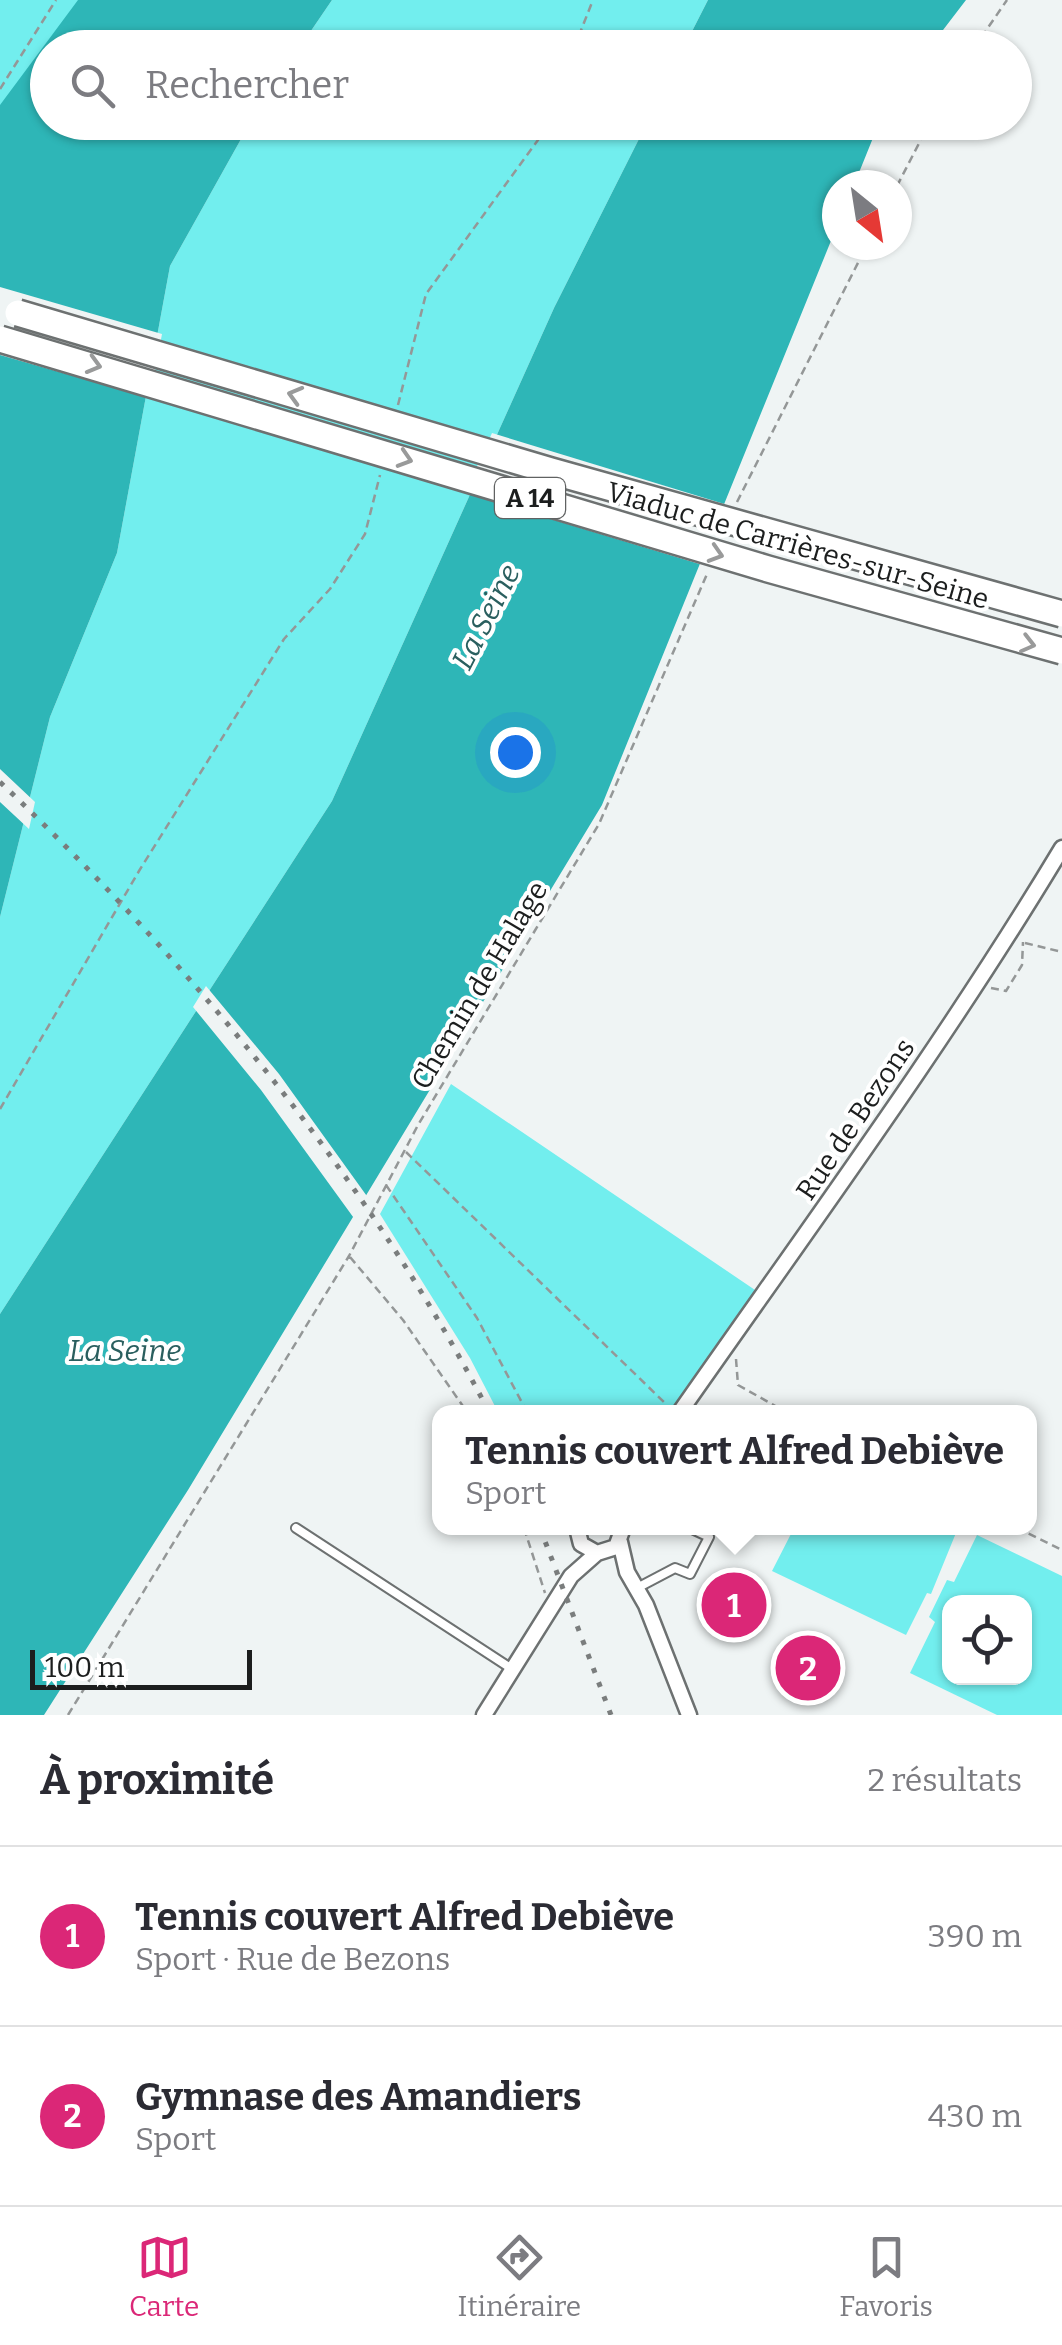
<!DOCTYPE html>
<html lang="fr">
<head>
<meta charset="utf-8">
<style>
	:root { --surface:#fff; --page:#f2f2f3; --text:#2b2b33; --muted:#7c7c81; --line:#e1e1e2; --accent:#db2777 }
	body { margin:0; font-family:Bitter,serif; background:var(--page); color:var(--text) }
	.controls { position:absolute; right:30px; bottom:30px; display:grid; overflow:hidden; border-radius:20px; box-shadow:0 2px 8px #0004 }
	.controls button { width:90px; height:90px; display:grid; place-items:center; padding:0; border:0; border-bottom:2px solid var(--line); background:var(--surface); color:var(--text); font:50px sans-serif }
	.compass { position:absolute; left:822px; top:170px; width:90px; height:90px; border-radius:50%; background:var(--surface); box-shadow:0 2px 8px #0004; rotate:150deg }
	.scale { position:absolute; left:30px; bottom:25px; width:222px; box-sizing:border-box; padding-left:10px; border:5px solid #1c1e1e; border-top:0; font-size:28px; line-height:35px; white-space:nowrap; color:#1c1e1e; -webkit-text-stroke:8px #fff; paint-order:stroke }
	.you { position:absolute; left:515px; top:752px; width:35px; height:35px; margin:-25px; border:8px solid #fff; border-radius:50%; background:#1a73e8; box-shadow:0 0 0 15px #1a73e833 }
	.badge { display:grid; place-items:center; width:65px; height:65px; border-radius:50%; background:var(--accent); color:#fff; font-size:32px; font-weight:700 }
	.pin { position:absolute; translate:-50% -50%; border:5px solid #fff; box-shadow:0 2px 10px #0006 }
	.popup { position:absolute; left:432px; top:1405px; width:605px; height:130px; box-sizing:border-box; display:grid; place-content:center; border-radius:20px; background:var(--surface); filter:drop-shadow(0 2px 8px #0005); font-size:32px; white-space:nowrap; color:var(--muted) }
	.popup b { font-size:38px; color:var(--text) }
	.popup::after { content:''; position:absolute; left:50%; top:100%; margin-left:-20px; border:20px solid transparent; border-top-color:var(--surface) }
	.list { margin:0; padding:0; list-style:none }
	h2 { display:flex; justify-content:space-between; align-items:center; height:130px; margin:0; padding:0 40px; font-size:42px }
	h2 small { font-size:32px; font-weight:400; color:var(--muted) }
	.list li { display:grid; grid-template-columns:65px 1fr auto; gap:30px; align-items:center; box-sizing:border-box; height:180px; padding:0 40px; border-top:2px solid var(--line) }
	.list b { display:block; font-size:38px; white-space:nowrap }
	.list p { margin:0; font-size:32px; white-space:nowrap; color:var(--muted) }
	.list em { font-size:32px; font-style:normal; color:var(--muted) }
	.icon { flex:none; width:55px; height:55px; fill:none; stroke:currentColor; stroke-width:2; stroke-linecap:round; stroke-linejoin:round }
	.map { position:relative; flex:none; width:1062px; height:1715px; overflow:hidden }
	.search { position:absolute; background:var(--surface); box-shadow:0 2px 8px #0004; left:30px; right:30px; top:30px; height:110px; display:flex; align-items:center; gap:25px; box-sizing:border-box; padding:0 35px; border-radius:55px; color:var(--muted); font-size:38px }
	.sheet { height:490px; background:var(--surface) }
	nav { display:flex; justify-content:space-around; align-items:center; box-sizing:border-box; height:140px; border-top:2px solid var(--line); background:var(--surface); font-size:28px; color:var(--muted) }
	nav a { display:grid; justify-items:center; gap:5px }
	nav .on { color:var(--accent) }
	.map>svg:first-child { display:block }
	.green { fill:#72eeee; fill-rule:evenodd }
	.water { fill:#2eb6b7 }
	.pier { fill:#eff4f4 }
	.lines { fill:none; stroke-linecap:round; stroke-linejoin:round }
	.service-casing { stroke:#6d7171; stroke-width:12 }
	.minor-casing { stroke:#6d7171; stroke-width:19 }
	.path { stroke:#949797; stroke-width:2.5; stroke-dasharray:8 5; stroke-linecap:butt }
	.service { stroke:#fff; stroke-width:8 }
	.minor { stroke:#fff; stroke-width:14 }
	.rail { stroke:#7a7d7d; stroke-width:5; stroke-dasharray:5 10; stroke-linecap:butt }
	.motorway-bridge-casing { stroke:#6d7171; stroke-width:30; stroke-linecap:butt }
	.motorway-bridge { stroke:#fff; stroke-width:25 }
	.oneway { stroke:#999a9a }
	.labels { text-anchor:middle; stroke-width:8; stroke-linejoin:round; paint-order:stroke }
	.shield { fill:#fff; stroke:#606262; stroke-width:2.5 }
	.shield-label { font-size:25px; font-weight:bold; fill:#1c1e1e }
	.street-label { font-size:28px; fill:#1c1e1e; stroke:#fff }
	.water-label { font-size:30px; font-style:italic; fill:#2a5f5f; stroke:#fff }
</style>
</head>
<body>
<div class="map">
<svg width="1062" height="1715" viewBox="0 0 1062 1715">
	<rect width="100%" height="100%" fill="#eff4f4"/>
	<path class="green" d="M 0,0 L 81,0 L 0,116 Z
		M 332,0 L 708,0 L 684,47 L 300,47 Z
		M 250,123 L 647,123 L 554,308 L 332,801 L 0,1314 L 0,917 L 50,717 L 117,553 L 170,266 Z
		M 451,1084 L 758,1292 L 670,1412 L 498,1412 L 470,1358 L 380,1214 Z
		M 794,1528 L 958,1528 L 931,1594 L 927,1593 L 906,1635 L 772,1571 Z
		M 977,1535 L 1062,1576 L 1062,1715 L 997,1715 L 910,1673 L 935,1622 L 929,1617 L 947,1580 L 954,1582 ZM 1024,1602 L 1024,1678 L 950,1678 L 950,1602 Z"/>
	<path class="water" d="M 78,0 L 332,0 L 300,47 L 48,48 L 48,122 L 250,123 L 170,266 L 117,553 L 50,717 L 0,917 L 0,105 Z
		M 708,0 L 966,0 L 930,47 L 684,47 Z
		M 647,123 L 879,123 L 854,185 L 837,185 L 837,226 L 602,805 L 188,1490 L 44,1715 L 0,1715 L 0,1314 L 332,801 L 554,308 Z"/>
	<path class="pier" d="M 0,287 L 162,334 L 150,398 L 0,355 Z
		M 492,433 L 731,506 L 706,566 L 465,493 Z
		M 0,769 L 35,802 L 29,829 L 0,802 Z
		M 206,986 L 279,1074 L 369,1199 L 356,1221 L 261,1090 L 193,1007 Z"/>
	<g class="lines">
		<g class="service-casing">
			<path id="service" d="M 296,1528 L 512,1669
				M 637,1588 L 675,1568 L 690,1574 L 709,1537 L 690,1528"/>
		</g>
		<g class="minor-casing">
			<path id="minor" d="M 680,1412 C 810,1226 945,1043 1062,848
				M 577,1528 L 581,1544 L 597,1553 L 616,1547 L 623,1528
				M 620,1542 L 627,1572 L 646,1605 L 689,1715
				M 484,1715 L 571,1576 L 597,1553"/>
		</g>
		<path class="path" d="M 574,48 L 593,0
			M 974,48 L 1007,0
			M 0,89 L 56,0
			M 897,186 L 930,122
			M 398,405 L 426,294 L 538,140 L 545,122
			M 737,502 L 867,245
			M 1025,943 L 1062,952
			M 991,988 L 1006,991 L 1022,965 L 1023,942
			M 0,1109 L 139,871 L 284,639 L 330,589 L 365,534 L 380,475
			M 406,1152 L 666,1404
			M 386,1185 L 477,1318 L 527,1412
			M 350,1257 L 403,1320 L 467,1412
			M 736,1359 L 738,1385 L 786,1412
			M 524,1528 L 545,1593
			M 1017,1528 L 1062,1550
			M 68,1715 L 349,1256 L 418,1125 L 599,824 L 707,574"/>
		<use href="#service" class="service"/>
		<use href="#minor" class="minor"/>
		<path class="rail" d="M 0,782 C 192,965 367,1176 489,1412
			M 540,1528 L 611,1715"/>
		<g class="motorway-bridge-casing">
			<path id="motorway-bridge" d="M 18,313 L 551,471 L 1062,614
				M 0,339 L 768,569 L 1062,651"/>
		</g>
		<use href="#motorway-bridge" class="motorway-bridge"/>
	</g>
	<defs><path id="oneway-chevron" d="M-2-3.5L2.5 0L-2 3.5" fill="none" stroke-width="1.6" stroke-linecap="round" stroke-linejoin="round" transform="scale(2.5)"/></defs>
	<g class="oneway">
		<use href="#oneway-chevron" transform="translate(94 365) rotate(16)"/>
		<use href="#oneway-chevron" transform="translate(295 395) rotate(-164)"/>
		<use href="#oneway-chevron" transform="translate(405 459) rotate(17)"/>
		<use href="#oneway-chevron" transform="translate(716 554) rotate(17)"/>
		<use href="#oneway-chevron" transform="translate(1028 644) rotate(14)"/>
	</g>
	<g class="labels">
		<rect class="shield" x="495" y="478" width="70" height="40" rx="8"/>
		<g class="shield-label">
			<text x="530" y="507">A 14</text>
		</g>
		<g class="street-label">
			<text transform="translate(798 545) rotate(16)" y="10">Viaduc de Carrières-sur-Seine</text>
			<text transform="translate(479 985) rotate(-59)" y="10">Chemin de Halage</text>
			<text transform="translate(855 1119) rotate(-56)" y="10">Rue de Bezons</text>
		</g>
		<g class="water-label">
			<text transform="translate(486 617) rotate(-63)" y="10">La Seine</text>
			<text x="125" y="1361">La Seine</text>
		</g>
	</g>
</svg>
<div class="controls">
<button><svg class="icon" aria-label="locate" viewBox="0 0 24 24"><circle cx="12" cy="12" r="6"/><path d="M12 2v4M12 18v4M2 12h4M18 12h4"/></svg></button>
</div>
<svg class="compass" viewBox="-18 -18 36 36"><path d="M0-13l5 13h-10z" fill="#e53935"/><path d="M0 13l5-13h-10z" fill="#7c7c81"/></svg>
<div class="scale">100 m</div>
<div class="you"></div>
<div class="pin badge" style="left:734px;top:1605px">1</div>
<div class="popup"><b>Tennis couvert Alfred Debiève</b>Sport</div>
<div class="pin badge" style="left:808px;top:1668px">2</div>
<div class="search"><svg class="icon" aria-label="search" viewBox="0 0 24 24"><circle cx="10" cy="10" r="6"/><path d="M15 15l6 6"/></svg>Rechercher</div>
</div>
<section class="sheet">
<h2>À proximité<small>2 résultats</small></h2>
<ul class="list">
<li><span class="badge">1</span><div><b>Tennis couvert Alfred Debiève</b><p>Sport · Rue de Bezons</p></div><em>390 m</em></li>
<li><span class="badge">2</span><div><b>Gymnase des Amandiers</b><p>Sport</p></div><em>430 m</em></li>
</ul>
</section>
<nav>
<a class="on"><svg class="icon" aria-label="map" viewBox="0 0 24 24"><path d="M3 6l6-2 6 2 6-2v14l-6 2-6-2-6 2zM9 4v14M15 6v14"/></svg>Carte</a>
<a><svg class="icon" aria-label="directions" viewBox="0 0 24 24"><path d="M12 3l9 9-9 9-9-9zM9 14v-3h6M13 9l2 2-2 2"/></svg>Itinéraire</a>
<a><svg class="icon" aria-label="saved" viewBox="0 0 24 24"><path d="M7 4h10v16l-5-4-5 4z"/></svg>Favoris</a>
</nav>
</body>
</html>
